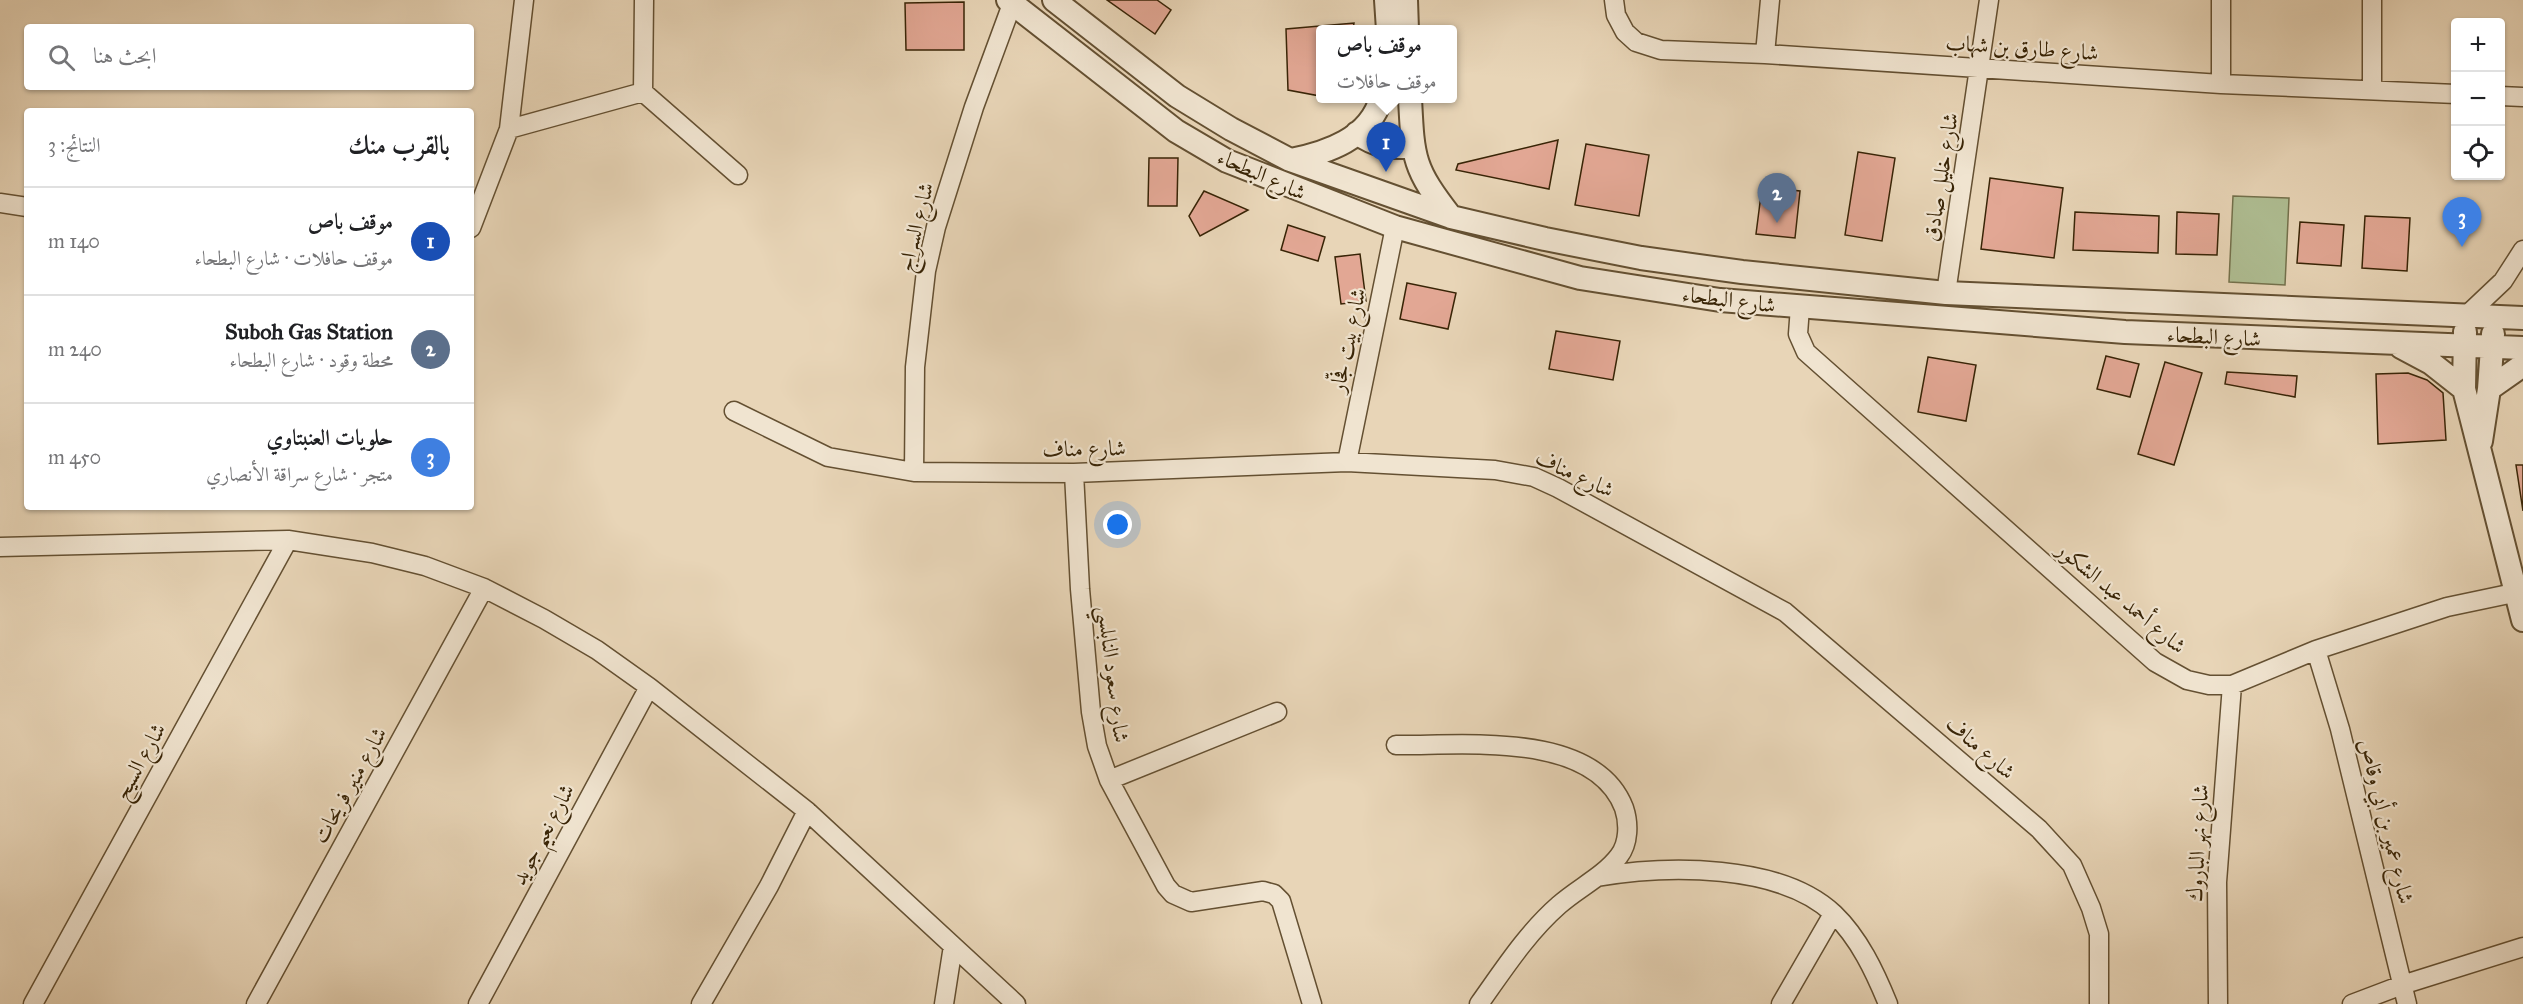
<!DOCTYPE html>
<html lang="ar">
<head>
<meta charset="utf-8">
<style>
	:root { --surface:#fff; --page:#f6f6f6; --text:#202124; --muted:#757577; --line:#e0e0e0; --accent:#d93025 }
	body { margin:0; font-family:"IM FELL Great Primer",Amiri,serif; background:var(--page); color:var(--text); direction:rtl }
	.controls { position:absolute; right:18px; top:18px; display:grid; overflow:hidden; border-radius:6px; box-shadow:0 2px 4px #0004 }
	.controls button { width:54px; height:54px; display:grid; place-items:center; padding:0; border:0; border-bottom:2px solid var(--line); background:var(--surface); color:var(--text); font:30px sans-serif }
	.you { position:absolute; left:1118px; top:525px; width:21px; height:21px; margin:-15px; border:4px solid #fff; border-radius:50%; background:#1a73e8; box-shadow:0 0 0 9px #1a73e833 }
	.badge { display:grid; place-items:center; width:39px; height:39px; border-radius:50%; background:var(--accent); color:#fff; font-size:20px; font-weight:700 }
	.pin { position:absolute; translate:-50% -50px; filter:drop-shadow(0 2px 3px #0008) }
	.pin::after { content:''; position:absolute; top:32px; width:21px; height:18px; background:inherit; clip-path:polygon(0 0,100% 0,50% 100%) }
	.popup { position:absolute; left:1316px; top:25px; width:141px; height:78px; box-sizing:border-box; display:grid; place-content:center; border-radius:6px; background:var(--surface); filter:drop-shadow(0 2px 4px #0005); font-size:20px; white-space:nowrap; color:var(--muted) }
	.popup b { font-size:22px; color:var(--text) }
	.popup::after { content:''; position:absolute; left:50%; top:100%; margin-left:-12px; border:12px solid transparent; border-top-color:var(--surface) }
	.list { margin:0; padding:0; list-style:none }
	h2 { display:flex; justify-content:space-between; align-items:center; height:78px; margin:0; padding:0 24px; font-size:26px }
	h2 small { font-size:20px; font-weight:400; color:var(--muted) }
	.list li { display:grid; grid-template-columns:39px 1fr auto; gap:18px; align-items:center; box-sizing:border-box; height:108px; padding:0 24px; border-top:2px solid var(--line) }
	.list b { display:block; font-size:22px; white-space:nowrap }
	.list p { margin:0; font-size:20px; white-space:nowrap; color:var(--muted) }
	.list em { font-size:20px; font-style:normal; color:var(--muted) }
	.icon { flex:none; width:33px; height:33px; fill:none; stroke:currentColor; stroke-width:2; stroke-linecap:round; stroke-linejoin:round }
	.map { position:relative; flex:none; width:2523px; height:1004px; overflow:hidden; direction:ltr }
	.search { position:absolute; background:var(--surface); box-shadow:0 2px 4px #0004; left:24px; top:24px; width:450px; height:66px; display:flex; align-items:center; gap:15px; box-sizing:border-box; padding:0 21px; border-radius:6px; color:var(--muted); font-size:22px }
	.panel { position:absolute; background:var(--surface); box-shadow:0 2px 4px #0004; left:24px; top:108px; width:450px; height:402px; border-radius:6px; direction:rtl }
	.map>svg:first-child { display:block }
	.green { fill:#afbe93; stroke:#74714c; stroke-width:1.5 }
	.building { fill:#e2a794; stroke:#382406; stroke-width:1.5 }
	.lines { fill:none; stroke-linecap:round; stroke-linejoin:round }
	.minor-casing { stroke:#645032; stroke-width:21 }
	.tertiary-casing { stroke:#645032; stroke-width:26 }
	.minor { stroke:#f0e4d0; stroke-width:18 }
	.tertiary { stroke:#f0e4d0; stroke-width:22 }
	.labels { text-anchor:middle; stroke-width:4.5; stroke-linejoin:round; paint-order:stroke }
	.street-label { font-size:22px; fill:#382406; stroke:#f0e4d0 }
</style>
</head>
<body>
<div class="map">
<svg width="2523" height="1004" viewBox="0 0 2523 1004">
	<rect width="100%" height="100%" fill="#e8d5b7"/>
	<filter id="stains"><feTurbulence type="fractalNoise" baseFrequency=".00333" numOctaves="4"/><feColorMatrix values="0 0 0 0 .2 0 0 0 0 .09 0 0 0 0 .02 0 0 0 .5 -.17"/></filter>
	<radialGradient id="worn" r=".72"><stop offset=".6" stop-color="#630" stop-opacity="0"/><stop offset="1" stop-color="#630" stop-opacity=".3"/></radialGradient>
	<path class="green" d="M 2233,196 L 2289,198 L 2285,285 L 2229,282 Z"/>
	<path class="building" d="M 1107,0 L 1157,0 L 1171,10 L 1155,34 Z
		M 964,2 L 964,50 L 906,50 L 905,3 Z
		M 1354,23 L 1353,30 L 1320,30 L 1320,96 L 1288,90 L 1286,29 Z
		M 1558,140 L 1549,189 L 1456,170 L 1458,164 Z
		M 1586,144 L 1649,155 L 1639,216 L 1575,205 Z
		M 1858,152 L 1895,158 L 1882,241 L 1845,235 Z
		M 1149,158 L 1178,158 L 1177,206 L 1148,206 Z
		M 1990,178 L 2063,188 L 2054,258 L 1981,249 Z
		M 1762,187 L 1800,191 L 1795,238 L 1756,234 Z
		M 1204,191 L 1248,210 L 1200,236 L 1189,216 Z
		M 2075,212 L 2159,216 L 2158,253 L 2073,250 Z
		M 2177,212 L 2219,214 L 2217,255 L 2176,254 Z
		M 2365,216 L 2410,218 L 2407,271 L 2362,268 Z
		M 2300,222 L 2344,225 L 2341,266 L 2297,263 Z
		M 1288,225 L 1325,237 L 1318,261 L 1281,250 Z
		M 1360,254 L 1366,301 L 1341,304 L 1335,257 Z
		M 1407,283 L 1456,293 L 1448,329 L 1400,319 Z
		M 1556,331 L 1620,341 L 1613,380 L 1549,369 Z
		M 2106,356 L 2139,364 L 2130,397 L 2097,389 Z
		M 1928,357 L 1976,365 L 1966,421 L 1918,412 Z
		M 2165,362 L 2202,373 L 2174,465 L 2138,454 Z
		M 2227,372 L 2297,376 L 2295,397 L 2225,384 Z
		M 2408,373 L 2427,380 L 2443,393 L 2446,440 L 2378,444 L 2376,374 Z
		M 2516,465 L 2523,465 L 2523,511 Z"/>
	<g class="lines">
		<g class="minor-casing">
			<path id="minor" d="M 644,0 L 643,92 L 738,175
				M 1614,0 L 1616,15 L 1625,32 L 1636,42 L 1661,50 L 1765,54 L 2221,84 L 2456,94
				M 2372,0 L 2372,90
				M 1765,54 L 1770,0
				M 2221,84 L 2221,0
				M 2500,96 L 2523,97
				M 509,129 L 643,92
				M 0,203 L 27,207
				M 471,228 L 509,129 L 524,0
				M 1946,293 L 1989,0
				M 1800,307 L 1798,334 L 1806,352 L 2155,662 L 2187,680 L 2209,685 L 2232,685 L 2316,650 L 2447,607 L 2523,591
				M 2466,316 L 2503,281 L 2523,250
				M 734,411 L 828,457 L 914,472 L 1074,473 L 1347,462 L 1495,470 L 1534,477 L 1558,488 L 1785,612 L 2039,829 L 2072,865 L 2091,908 L 2099,934 L 2099,1004
				M 1347,462 L 1395,227
				M 914,472 L 915,367 L 926,271 L 936,227 L 974,107 L 1012,4
				M 1074,473 L 1080,589 L 1091,712 L 1097,746 L 1109,780 L 1166,886 L 1173,894 L 1191,902 L 1263,891 L 1274,894 L 1281,901 L 1312,1004
				M 0,547 L 288,540 L 372,553 L 425,566 L 484,588 L 544,619 L 597,650 L 649,687 L 807,811 L 1016,1004
				M 2316,650 L 2340,729 L 2407,1004
				M 1396,745 C 1462,746 1594,730 1624,808 C 1629,823 1629,843 1619,856 C 1604,876 1578,888 1559,905 C 1527,933 1504,969 1479,1004
				M 1109,780 L 1277,712
				M 1597,877 C 1666,865 1780,863 1834,914 C 1859,938 1875,972 1888,1004
				M 33,1004 L 288,540
				M 256,1004 L 484,588
				M 478,1004 L 649,687
				M 701,1004 L 769,886 L 807,811
				M 944,1004 L 953,946
				M 1781,1004 L 1833,914
				M 2218,1004 L 2217,882 L 2232,685
				M 2352,1004 L 2402,985 L 2523,947"/>
		</g>
		<g class="tertiary-casing">
			<path id="tertiary" d="M 1008,0 L 1176,131 L 1227,161 L 1395,227 L 1580,278 L 1720,300 L 2125,332 L 2523,348
				M 1054,0 L 1177,96 L 1231,129 L 1290,160 L 1451,217 L 1545,239 L 1641,258 L 1742,272 L 1946,293 L 2523,318
				M 1386,0 L 1388,30
				M 1406,0 L 1407,30
				M 1410,98 C 1413,159 1413,168 1451,217
				M 1357,133 C 1375,146 1391,149 1412,146
				M 1291,160 C 1326,153 1370,139 1381,98
				M 2465,332 L 2464,389 L 2523,620
				M 2401,347 L 2431,363 L 2464,389
				M 2489,389 L 2523,365
				M 2481,441 L 2489,389 L 2493,334"/>
		</g>
		<use href="#minor" class="minor"/>
		<use href="#tertiary" class="tertiary"/>
	</g>
	<g class="labels">
		<g class="street-label">
			<text transform="translate(2022 47) rotate(4)" y="8">شارع طارق بن شهاب</text>
			<text transform="translate(1262 174) rotate(24)" y="8">شارع البطحاء</text>
			<text transform="translate(1940 177) rotate(-81)" y="8">شارع خليل صادق</text>
			<text transform="translate(915 227) rotate(-76)" y="8">شارع السراج</text>
			<text transform="translate(1729 299) rotate(7)" y="8">شارع البطحاء</text>
			<text transform="translate(2214 336) rotate(3)" y="8">شارع البطحاء</text>
			<text transform="translate(1347 340) rotate(-78)" y="8">شارع بيت فجّار</text>
			<text transform="translate(1084 448) rotate(-1)" y="8">شارع مناف</text>
			<text transform="translate(1575 473) rotate(25)" y="8">شارع مناف</text>
			<text transform="translate(2122 597) rotate(40)" y="8">شارع أحمد عبد الشكور</text>
			<text transform="translate(1114 674) rotate(83)" y="8">شارع سعود النابلسي</text>
			<text transform="translate(1981 747) rotate(41)" y="8">شارع مناف</text>
			<text transform="translate(139 761) rotate(-61)" y="8">شارع السيح</text>
			<text transform="translate(349 785) rotate(-61)" y="8">شارع منير فريحات</text>
			<text transform="translate(2387 821) rotate(76)" y="8">شارع عمير بن أبي وقاص</text>
			<text transform="translate(542 834) rotate(-62)" y="8">شارع نعيم جويد</text>
			<text transform="translate(2197 843) rotate(-87)" y="8">شارع نهر الباروك</text>
		</g>
	</g>
	<rect width="100%" height="100%" filter="url(#stains)"/>
	<rect width="100%" height="100%" fill="url(#worn)"/>
</svg>
<div class="controls">
<button>+</button>
<button>−</button>
<button><svg class="icon" aria-label="locate" viewBox="0 0 24 24"><circle cx="12" cy="12" r="6"/><path d="M12 2v4M12 18v4M2 12h4M18 12h4"/></svg></button>
</div>
<div class="you"></div>
<div class="pin badge" style="left:1386px;top:172px;background:#1a4fb4">1</div>
<div class="popup"><b>موقف باص</b>موقف حافلات</div>
<div class="pin badge" style="left:1777px;top:223px;background:#5c6f8a">2</div>
<div class="pin badge" style="left:2462px;top:247px;background:#3f7fe0">3</div>
<div class="search"><svg class="icon" aria-label="search" viewBox="0 0 24 24"><circle cx="10" cy="10" r="6"/><path d="M15 15l6 6"/></svg>ابحث هنا</div>
<section class="panel">
<h2>بالقرب منك<small>النتائج: 3</small></h2>
<ul class="list">
<li><span class="badge" style="background:#1a4fb4">1</span><div><b>موقف باص</b><p>موقف حافلات · شارع البطحاء</p></div><em>140 m</em></li>
<li><span class="badge" style="background:#5c6f8a">2</span><div><b>Suboh Gas Station</b><p>محطة وقود · شارع البطحاء</p></div><em>240 m</em></li>
<li><span class="badge" style="background:#3f7fe0">3</span><div><b>حلويات العنبتاوي</b><p>متجر · شارع سراقة الأنصاري</p></div><em>450 m</em></li>
</ul>
</section>
</div>
</body>
</html>
